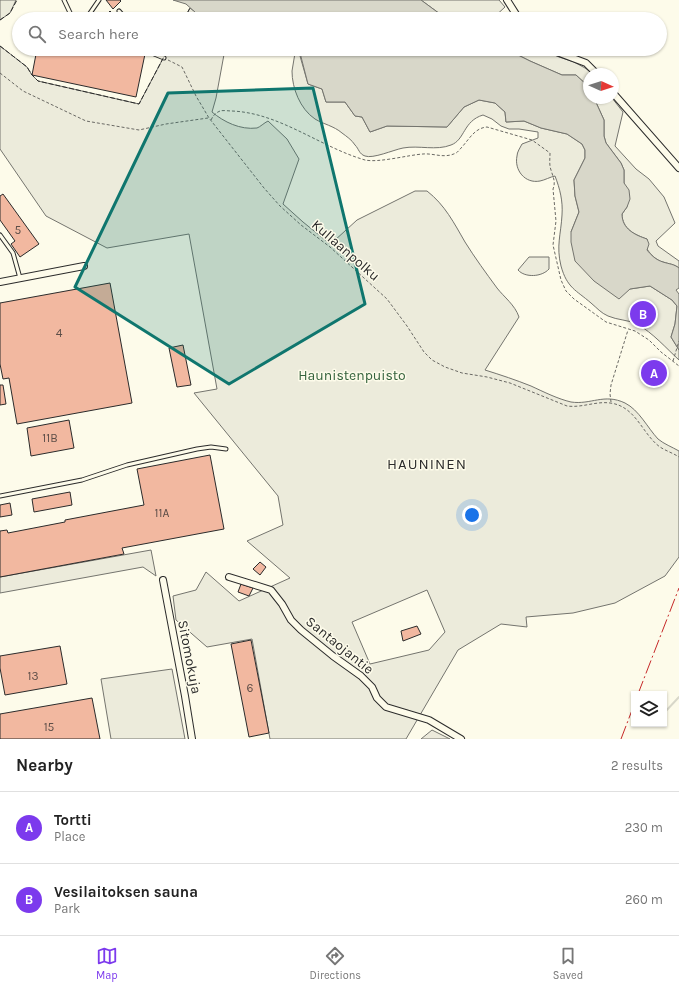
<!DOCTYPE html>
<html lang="en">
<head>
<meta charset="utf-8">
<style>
	:root { --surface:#fff; --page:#f2f2f2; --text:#222; --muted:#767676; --line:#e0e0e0; --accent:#7c3aed }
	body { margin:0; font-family:Karla,sans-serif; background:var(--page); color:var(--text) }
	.controls { position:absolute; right:12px; bottom:12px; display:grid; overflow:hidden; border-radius:0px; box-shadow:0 1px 3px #0004 }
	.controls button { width:36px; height:36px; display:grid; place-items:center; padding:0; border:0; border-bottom:1px solid var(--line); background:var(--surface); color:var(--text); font:20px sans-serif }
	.compass { position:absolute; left:583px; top:68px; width:36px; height:36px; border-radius:50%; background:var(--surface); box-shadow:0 1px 3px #0004; rotate:93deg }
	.you { position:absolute; left:472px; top:515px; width:14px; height:14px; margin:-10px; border:3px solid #fff; border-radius:50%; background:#1a73e8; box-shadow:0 0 0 6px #1a73e833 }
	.badge { display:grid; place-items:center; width:26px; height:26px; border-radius:50%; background:var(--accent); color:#fff; font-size:13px; font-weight:700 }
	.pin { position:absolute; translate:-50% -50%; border:2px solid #fff; box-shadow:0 1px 4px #0006 }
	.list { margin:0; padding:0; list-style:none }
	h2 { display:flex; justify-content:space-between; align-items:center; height:52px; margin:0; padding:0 16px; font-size:17px }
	h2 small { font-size:13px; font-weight:400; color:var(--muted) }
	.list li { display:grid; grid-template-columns:26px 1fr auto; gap:12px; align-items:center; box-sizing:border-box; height:72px; padding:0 16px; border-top:1px solid var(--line) }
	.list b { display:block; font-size:15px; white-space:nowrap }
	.list p { margin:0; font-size:13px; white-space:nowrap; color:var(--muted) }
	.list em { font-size:13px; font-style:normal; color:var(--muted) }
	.icon { flex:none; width:22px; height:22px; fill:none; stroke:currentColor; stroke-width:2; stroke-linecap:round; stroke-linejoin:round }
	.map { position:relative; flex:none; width:679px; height:739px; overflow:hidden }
	.search { position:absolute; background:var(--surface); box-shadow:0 1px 3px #0004; left:12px; right:12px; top:12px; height:44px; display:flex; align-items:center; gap:10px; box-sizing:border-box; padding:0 14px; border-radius:22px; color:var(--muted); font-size:15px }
	.sheet { height:196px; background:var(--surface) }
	nav { display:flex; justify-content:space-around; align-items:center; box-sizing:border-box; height:56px; border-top:1px solid var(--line); background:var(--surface); font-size:11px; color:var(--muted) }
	nav a { display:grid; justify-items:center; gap:2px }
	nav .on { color:var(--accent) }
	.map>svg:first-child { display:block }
	.green { fill:#ecebdb; stroke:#74746e; fill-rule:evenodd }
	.parking { fill:#eceadb; stroke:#74746e }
	.water { fill:#d8d7c9; stroke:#74746e }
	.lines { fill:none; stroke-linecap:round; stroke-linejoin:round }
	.stream { stroke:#d8d7c9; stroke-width:2 }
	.building { fill:#f2b8a0; stroke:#2b2b2b }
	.lane-casing { stroke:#2b2b2b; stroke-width:5 }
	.street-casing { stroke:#2b2b2b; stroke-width:8 }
	.path { stroke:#6a6964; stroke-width:1; stroke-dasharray:3 2; stroke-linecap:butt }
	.lane { stroke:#fdfbea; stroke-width:3 }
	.street { stroke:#fdfbea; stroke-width:6 }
	.fence { stroke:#2b2b2b; stroke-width:1; stroke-dasharray:5 2; stroke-linecap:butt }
	.power { stroke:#c62828; stroke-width:1; stroke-dasharray:14 3 2 3; stroke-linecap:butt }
	.marked { fill:#0f766e; fill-opacity:0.2; stroke:#0f766e; stroke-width:3; stroke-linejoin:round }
	.labels { text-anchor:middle; stroke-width:3; stroke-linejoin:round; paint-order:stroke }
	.number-label { font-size:12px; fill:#5d4e48 }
	.street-label { font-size:14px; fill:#2b2b2b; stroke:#fdfbea }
	.park-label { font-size:14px; fill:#34623c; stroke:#fdfbea }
	.neighbourhood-label { font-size:15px; letter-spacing:1px; fill:#2b2b2b; stroke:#fdfbea }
</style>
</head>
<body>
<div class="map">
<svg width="679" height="739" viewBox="0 0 679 739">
	<rect width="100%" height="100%" fill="#fdfbea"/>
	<path class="green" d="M 0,0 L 16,0 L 10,13 L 0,20 Z
		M 421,0 L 499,0 L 505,7 L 492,19 L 470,19 L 440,14 Z
		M 190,8 C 197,14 205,16 214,19 L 184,19 Z
		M 0,46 L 27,67 L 32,75 L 38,81 L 139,104 L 168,49 L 225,49 L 216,98 L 212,112 C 224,122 240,130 257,128 C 260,127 264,123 268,121 L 287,139 L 299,159 L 283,204 L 303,222 L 329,243 L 334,241 L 357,220 L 415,191 L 427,191 C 445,205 454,223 465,242 C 475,258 486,273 497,288 C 504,297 515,305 519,317 L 485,370 C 501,375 516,380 531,386 C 544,392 558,399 571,402 C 591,405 604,393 625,403 C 639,410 647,427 658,439 C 664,444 672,447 679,451 L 679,557 L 665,576 L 615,603 L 573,613 L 526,617 L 527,627 L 501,624 L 458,650 L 406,739 L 270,739 L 252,639 L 207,647 L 176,620 L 173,596 L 196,590 L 206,572 L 239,601 L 290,578 L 247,541 L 283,525 L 278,496 L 194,393 L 217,389 L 189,234 L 107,248 L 46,216 L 0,149 ZM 427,590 L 445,632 L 429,650 L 370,664 L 352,622 Z
		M 278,49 L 298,49 L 308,84 L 322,89 L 326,102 L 345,102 L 355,116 L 362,117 L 370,132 L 387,126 L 447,127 L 464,107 L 479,100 L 495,103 L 505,112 L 506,122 L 524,121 L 541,128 L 567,134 L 582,144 L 585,150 L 585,158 L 574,180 L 575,196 L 579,212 L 571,232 L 630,289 L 650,286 L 672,300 L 677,306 L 675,324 L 671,337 L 679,350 L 679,360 C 666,348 653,333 637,324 C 629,320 617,320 608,316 C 601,313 597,308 591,303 C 576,290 567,288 561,266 C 556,246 561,234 562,215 C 563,201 560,189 555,176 C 550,177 545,180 540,181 C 525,184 514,170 517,156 C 517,152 520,148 522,144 L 538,138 L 538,132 L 519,129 L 509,129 L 501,126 L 492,119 L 483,115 C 463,121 465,140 451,145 C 436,151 419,145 403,148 C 393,150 373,159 365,156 C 359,154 359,149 355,145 C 352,140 346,136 342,133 C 334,126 323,124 315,119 C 300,109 292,88 292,71 C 293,65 294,59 295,53 Z
		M 521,49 L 540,49 L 559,57 L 574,62 L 585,68 L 593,74 L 589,74 L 589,87 L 576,75 L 562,75 L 530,61 L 516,54 Z
		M 594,98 L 612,98 L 623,112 L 615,146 L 636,169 L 649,179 L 664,197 L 675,223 L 656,241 L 658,246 L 679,261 L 679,268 C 674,264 669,264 663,262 C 656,260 651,255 647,249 L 647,239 C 635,235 622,229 622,214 L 627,207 L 624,183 L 624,170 L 621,163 L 606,143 L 604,136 L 604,120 Z
		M 529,257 L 549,257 L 549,269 C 542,277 525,278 518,270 Z
		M 151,550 L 156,576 L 143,567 L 0,593 L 0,577 Z
		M 172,669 L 185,739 L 111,739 L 101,679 Z"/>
	<path class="parking" d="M 432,730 L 450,739 L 421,739 Z"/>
	<path class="water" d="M 173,0 L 421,0 L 440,14 L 470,19 L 214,19 L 205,15 L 196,13 L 186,4 Z
		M 299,49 L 508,49 L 512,50 L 521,49 L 516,54 L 530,61 L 562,75 L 576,75 L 589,87 L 589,98 L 594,98 L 604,120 L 604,136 L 606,143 L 621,163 L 624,170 L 624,183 L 629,190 L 630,199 L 627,207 L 622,214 C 622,229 635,235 647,239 L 649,244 L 647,250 C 651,255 656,260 663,262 C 669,264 674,264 679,268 L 679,288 L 676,290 L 679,294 L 679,350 L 671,337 L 675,324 L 677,306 L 672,300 L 650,286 L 630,289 L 619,299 L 594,281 L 575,261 L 571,242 L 571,232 L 579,212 L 575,196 L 574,180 L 585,158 L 585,150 L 582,144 L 567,134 L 541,128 L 524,121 L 506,122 L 505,112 L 495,103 L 479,100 L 464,107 L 447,127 L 387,126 L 370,132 L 362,117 L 355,116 L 345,102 L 326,102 L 322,89 L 308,84 Z"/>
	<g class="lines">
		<path class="stream" d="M 664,713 L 679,697"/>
	</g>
	<path class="building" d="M 106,0 L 120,0 L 121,1 L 113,9 Z
		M 110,11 L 118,19 L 102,19 Z
		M 593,14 L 600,19 L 589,19 Z
		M 37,49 L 120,49 L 145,54 L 136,97 L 32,75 Z
		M 3,194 L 39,244 L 20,257 L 11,244 L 15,241 L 0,220 L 0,196 Z
		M 110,283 L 132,403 L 17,424 L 9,378 L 3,379 L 0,364 L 0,303 Z
		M 643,303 L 657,312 L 649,324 L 644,321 L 645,319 L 636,313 Z
		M 183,345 L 191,385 L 177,387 L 169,348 Z
		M 0,385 L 3,385 L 6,404 L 0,405 Z
		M 69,420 L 74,448 L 31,456 L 27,428 Z
		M 210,455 L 224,529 L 122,548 L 124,554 L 0,577 L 0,531 L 7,530 L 8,533 L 65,522 L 65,520 L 144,505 L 137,469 Z
		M 70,492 L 72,505 L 34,512 L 32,499 Z
		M 10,503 L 12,515 L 0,517 L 0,505 Z
		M 260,562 L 266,567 L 260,575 L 253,569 Z
		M 241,584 L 253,588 L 249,596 L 238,592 Z
		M 417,626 L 421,634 L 403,641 L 401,631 Z
		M 251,640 L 269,733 L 249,737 L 231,644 Z
		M 60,646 L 67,684 L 5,695 L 0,668 L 0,656 Z
		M 92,698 L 100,739 L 0,739 L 0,714 Z"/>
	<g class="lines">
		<g class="lane-casing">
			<path id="lane" d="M 64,0 L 73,19
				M 119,11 L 126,19
				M 86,19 L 99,0
				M 142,49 L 164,58
				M 0,235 L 13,253 L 20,278
				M 0,496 L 82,480 L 127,465 L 197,449 L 211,447 L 226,449"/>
		</g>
		<g class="street-casing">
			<path id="street" d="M 507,0 L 519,19
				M 549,49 L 586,63 L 597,74
				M 613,93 L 679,168
				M 0,282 L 84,266
				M 229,577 L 271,590 L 282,604 L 291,620 L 301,630 L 333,656 L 361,676 L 372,687 L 377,698 L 386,707 L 429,720 L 461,739
				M 163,580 L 185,696 L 192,739"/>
		</g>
		<path class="path" d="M 168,60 L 182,67 L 196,96 L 209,118 L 264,188 L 280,206 L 301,225 L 330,247 L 387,299 L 407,326 L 424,352 L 432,360 L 445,367 L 462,373 L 487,377 L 510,383 L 567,406 C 582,408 596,401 610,403 C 636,406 642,434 660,447 C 666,451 673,453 679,457
			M 0,73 L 23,91 L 86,121 L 139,130 L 166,124 L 208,118
			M 211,120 C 213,116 215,113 220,111 C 223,110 228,111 232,111 C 280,113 320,147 365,160 C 379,163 408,155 423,154 C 434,153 444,159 456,153 C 458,152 460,149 462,147 C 470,138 475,128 487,127 L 532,140 L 550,153 C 550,159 549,165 551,170 C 553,177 556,182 553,189 L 556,221 L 553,245 L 561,280 L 566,291 L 574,299 L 606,322 L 635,331 L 649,340 L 661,352 L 679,366
			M 673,361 L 679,341
			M 611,402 L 610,394 L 611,385 L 628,330"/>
		<use href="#lane" class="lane"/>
		<use href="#street" class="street"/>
		<path class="fence" d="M 184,19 L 190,8
			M 0,20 L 10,13 L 17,0
			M 0,46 L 27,67 L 32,75 L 38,81 L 139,104 L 168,49"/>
		<path class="power" d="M 638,694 L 679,588
			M 621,739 L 634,705"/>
	</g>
	<path class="marked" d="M 313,88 L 365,304 L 229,384 L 75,287 L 168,93 Z"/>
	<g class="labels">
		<g class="number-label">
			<text x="18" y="234">5</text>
			<text x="59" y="337">4</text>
			<text x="50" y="442">11B</text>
			<text x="162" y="517">11A</text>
			<text x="33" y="680">13</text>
			<text x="250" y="692">6</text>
			<text x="49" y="731">15</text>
		</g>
		<g class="street-label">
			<text transform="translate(346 250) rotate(41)" y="5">Kullaanpolku</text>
			<text transform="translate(340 645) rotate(39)" y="5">Santaojantie</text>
			<text transform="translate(190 657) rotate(79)" y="5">Sitomokuja</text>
		</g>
		<g class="park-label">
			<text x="352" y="380">Haunistenpuisto</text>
		</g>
		<g class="neighbourhood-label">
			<text x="427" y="469">HAUNINEN</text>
		</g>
	</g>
</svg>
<div class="controls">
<button><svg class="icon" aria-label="layers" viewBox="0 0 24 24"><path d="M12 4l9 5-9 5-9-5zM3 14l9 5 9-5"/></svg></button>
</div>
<svg class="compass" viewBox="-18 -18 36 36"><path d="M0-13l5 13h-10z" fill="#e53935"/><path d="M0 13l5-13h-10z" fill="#767676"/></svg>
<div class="you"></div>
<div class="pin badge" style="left:654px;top:373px">A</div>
<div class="pin badge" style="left:643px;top:314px">B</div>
<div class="search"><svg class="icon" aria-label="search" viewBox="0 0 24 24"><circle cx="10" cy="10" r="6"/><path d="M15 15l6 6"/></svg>Search here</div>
</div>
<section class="sheet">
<h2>Nearby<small>2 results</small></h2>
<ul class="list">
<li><span class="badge">A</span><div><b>Tortti</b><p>Place</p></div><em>230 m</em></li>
<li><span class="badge">B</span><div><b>Vesilaitoksen sauna</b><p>Park</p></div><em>260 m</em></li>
</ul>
</section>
<nav>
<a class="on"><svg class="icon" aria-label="map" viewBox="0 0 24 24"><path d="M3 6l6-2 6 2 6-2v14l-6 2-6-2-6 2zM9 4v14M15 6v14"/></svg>Map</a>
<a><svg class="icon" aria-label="directions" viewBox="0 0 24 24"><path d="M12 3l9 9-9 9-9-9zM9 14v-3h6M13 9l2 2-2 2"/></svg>Directions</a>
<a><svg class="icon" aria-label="saved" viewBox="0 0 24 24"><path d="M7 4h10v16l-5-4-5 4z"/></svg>Saved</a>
</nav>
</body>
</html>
